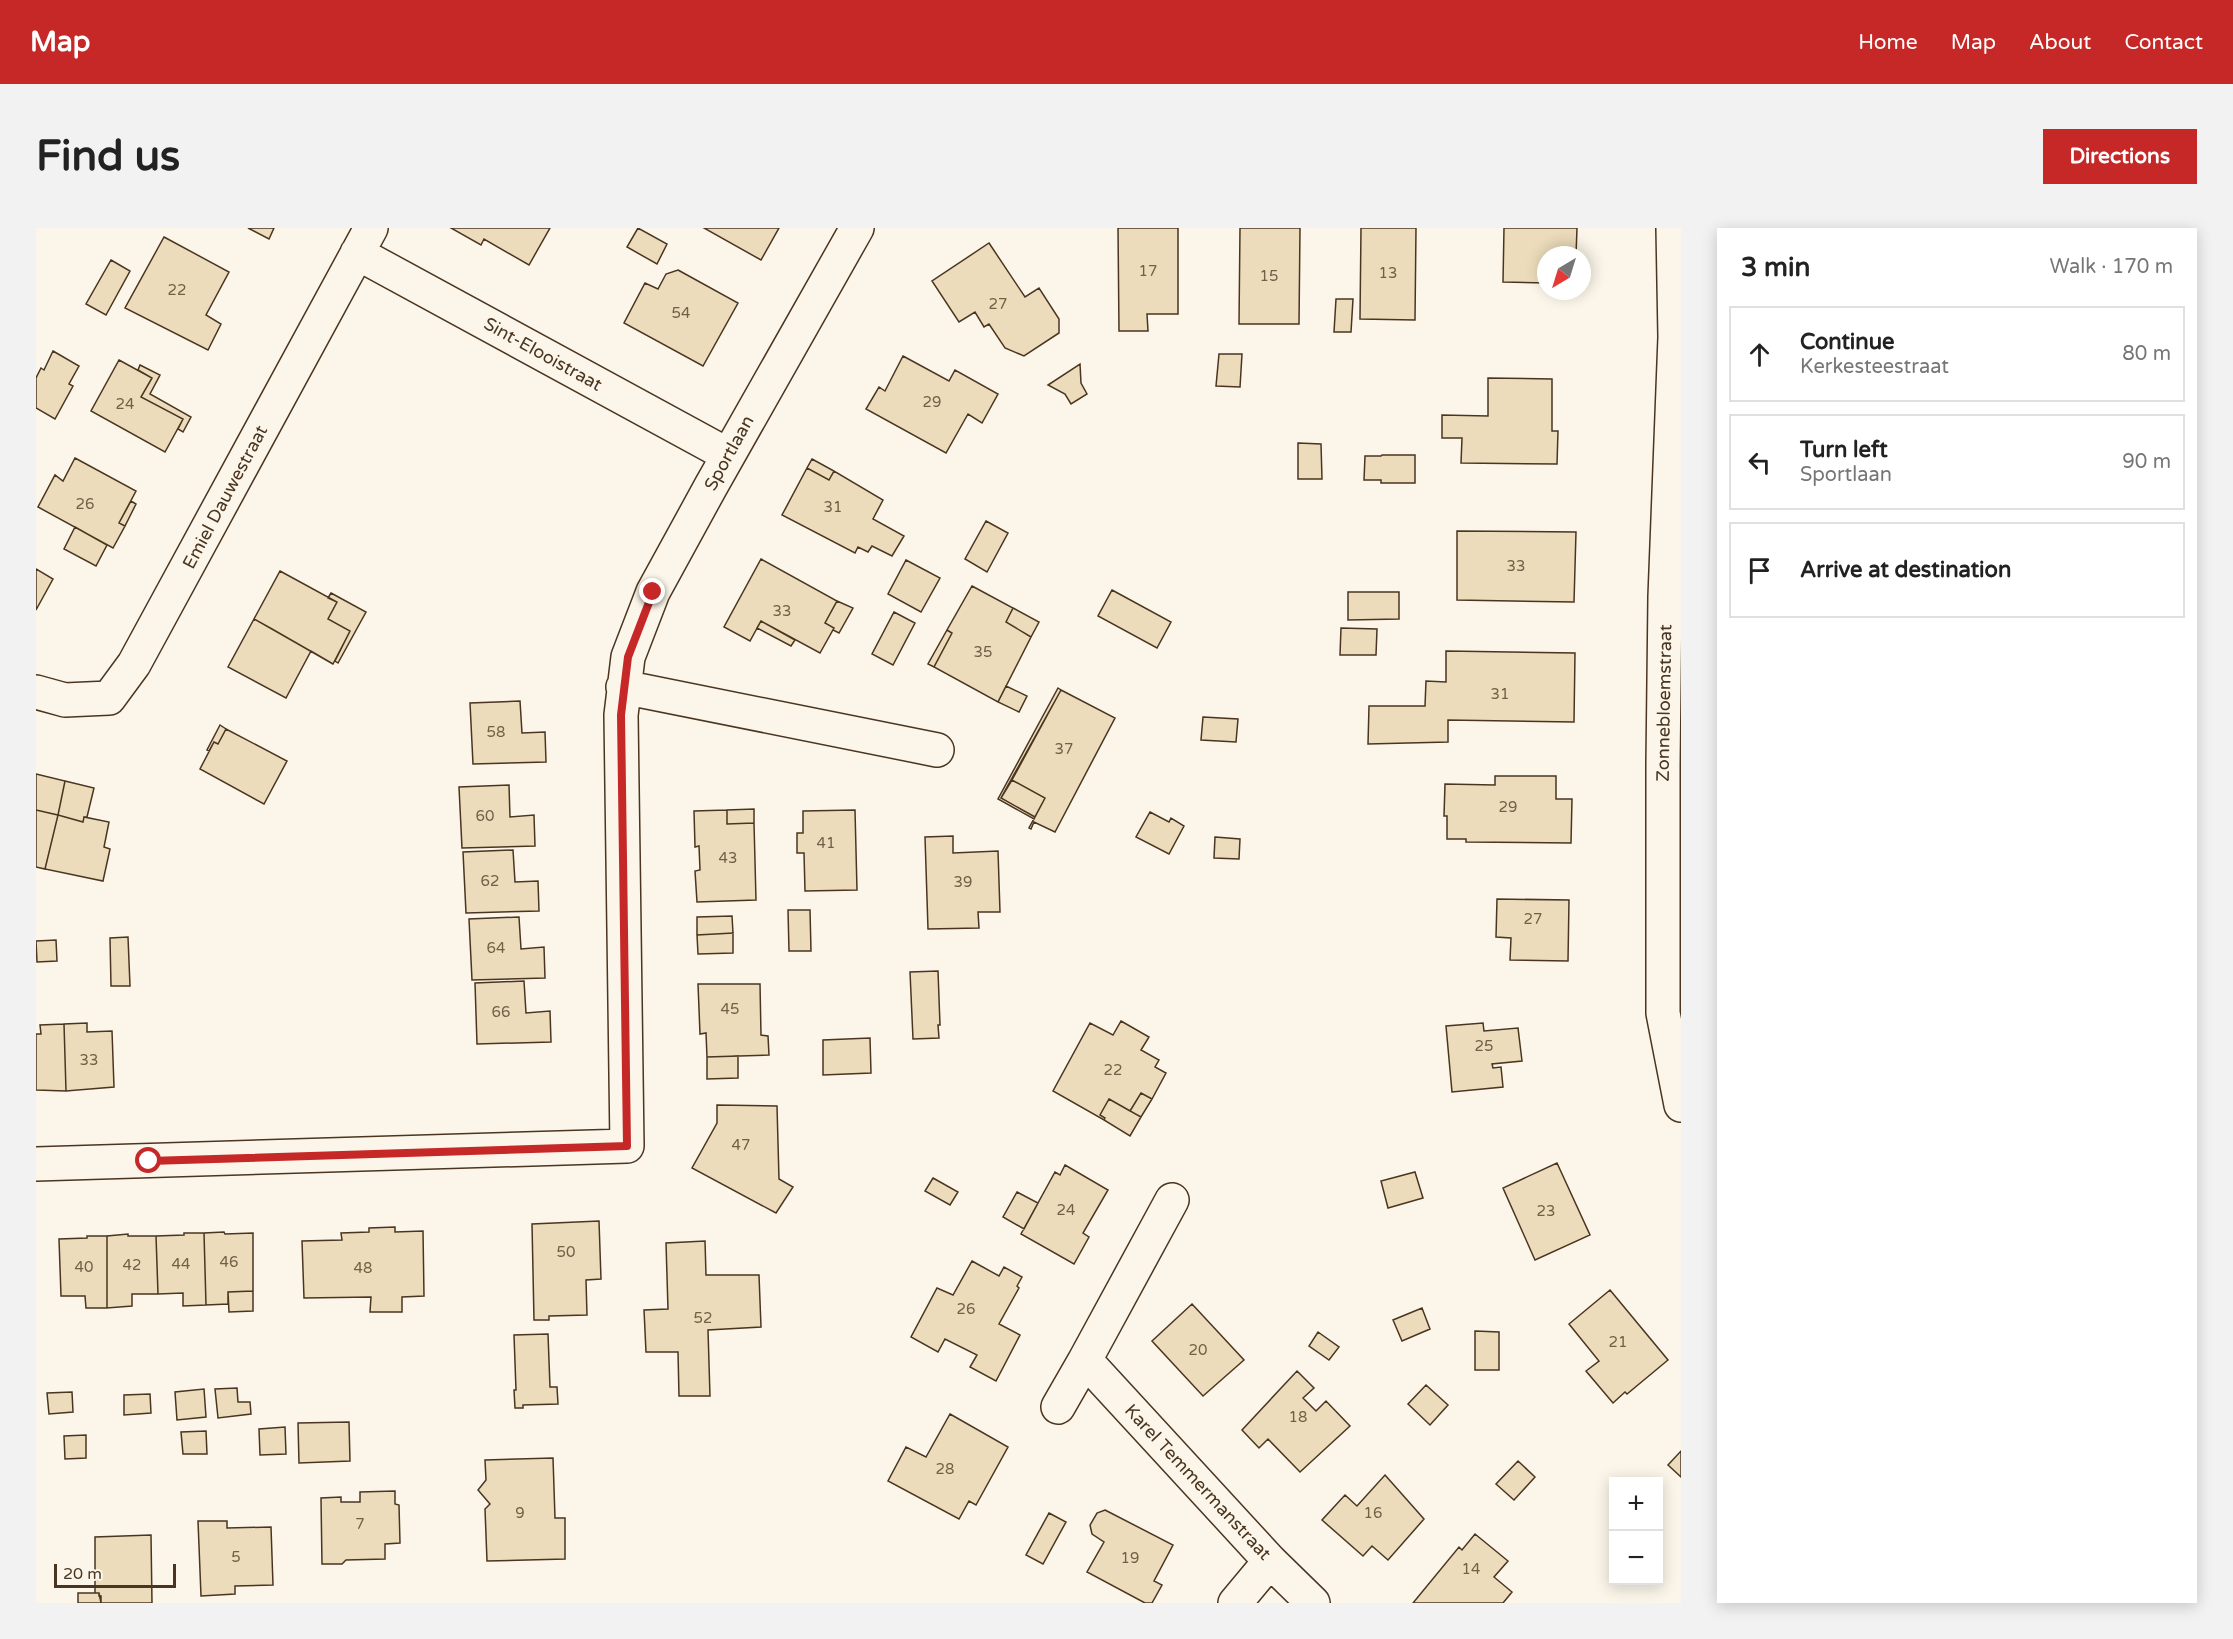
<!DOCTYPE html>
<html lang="en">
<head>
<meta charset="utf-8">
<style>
	:root { --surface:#fff; --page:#f2f2f2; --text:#222; --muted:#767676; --line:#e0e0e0; --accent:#c62828 }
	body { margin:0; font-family:"Varela Round",sans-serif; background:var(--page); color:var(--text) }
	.controls { position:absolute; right:18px; bottom:18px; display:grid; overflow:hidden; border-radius:0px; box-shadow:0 3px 15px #0003 }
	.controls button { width:54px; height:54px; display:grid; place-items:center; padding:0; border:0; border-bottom:2px solid var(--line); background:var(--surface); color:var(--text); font:30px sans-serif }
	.compass { position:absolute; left:1501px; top:18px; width:54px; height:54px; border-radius:50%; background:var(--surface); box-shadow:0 3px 15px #0003; rotate:218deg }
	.scale { position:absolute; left:18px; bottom:15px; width:122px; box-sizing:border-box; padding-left:6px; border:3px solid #4a3520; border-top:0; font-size:16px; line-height:21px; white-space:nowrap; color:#4a3520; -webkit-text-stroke:4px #fbf6e9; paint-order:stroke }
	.stop { position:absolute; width:18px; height:18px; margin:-14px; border:4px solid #c62828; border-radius:50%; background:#fff }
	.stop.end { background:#c62828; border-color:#fff; box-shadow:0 2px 6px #0008 }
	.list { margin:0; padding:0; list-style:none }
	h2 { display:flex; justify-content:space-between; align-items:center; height:78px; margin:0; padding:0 24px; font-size:26px }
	h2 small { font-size:20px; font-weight:400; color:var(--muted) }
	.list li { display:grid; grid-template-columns:39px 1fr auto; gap:18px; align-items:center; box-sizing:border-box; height:96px; margin:0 12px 12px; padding:0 12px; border:2px solid var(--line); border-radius:0px }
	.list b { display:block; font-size:22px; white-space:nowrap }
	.list p { margin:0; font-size:20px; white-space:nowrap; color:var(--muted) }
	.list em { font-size:20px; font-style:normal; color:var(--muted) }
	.icon { flex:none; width:33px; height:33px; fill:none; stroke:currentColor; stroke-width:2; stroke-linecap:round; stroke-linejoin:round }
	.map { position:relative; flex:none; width:1645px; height:1375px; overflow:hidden; border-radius:0px }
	header { display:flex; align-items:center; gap:36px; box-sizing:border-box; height:84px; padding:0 30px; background:var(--accent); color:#fff }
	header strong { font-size:28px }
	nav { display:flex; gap:33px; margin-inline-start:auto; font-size:21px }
	.intro { display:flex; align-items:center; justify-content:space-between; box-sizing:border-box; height:144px; padding:0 36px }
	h1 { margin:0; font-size:42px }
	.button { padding:15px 27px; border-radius:0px; background:var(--accent); color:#fff; font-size:21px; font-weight:700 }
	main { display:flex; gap:36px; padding:0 36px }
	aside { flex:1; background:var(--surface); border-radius:0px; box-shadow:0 3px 15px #0003 }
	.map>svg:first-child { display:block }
	.building { fill:#ecdcbc; stroke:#4a3520; stroke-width:1.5 }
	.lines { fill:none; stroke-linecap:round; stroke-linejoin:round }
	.minor-casing { stroke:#4a3520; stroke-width:36 }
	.minor { stroke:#fbf6e9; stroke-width:33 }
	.route { stroke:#c62828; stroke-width:8 }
	.labels { text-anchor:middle; stroke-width:4.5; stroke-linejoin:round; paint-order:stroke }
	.number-label { font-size:15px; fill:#725f47 }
	.street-label { font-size:18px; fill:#4a3520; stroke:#fbf6e9 }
</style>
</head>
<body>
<header>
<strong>Map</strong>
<nav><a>Home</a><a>Map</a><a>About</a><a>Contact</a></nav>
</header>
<div class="intro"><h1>Find us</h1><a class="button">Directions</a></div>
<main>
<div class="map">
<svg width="1645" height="1375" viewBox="0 0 1645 1375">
	<rect width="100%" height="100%" fill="#fbf6e9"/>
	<path class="building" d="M 212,0 L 238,0 L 233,11 Z
		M 415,0 L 514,0 L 493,37 L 448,11 L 445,17 Z
		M 602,0 L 631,16 L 621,36 L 591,19 Z
		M 668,0 L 743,0 L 725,32 Z
		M 1082,0 L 1142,0 L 1142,86 L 1111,86 L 1112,103 L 1083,103 Z
		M 1204,0 L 1264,0 L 1263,96 L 1203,96 Z
		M 1325,0 L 1380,0 L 1379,92 L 1324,91 Z
		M 1468,0 L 1541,0 L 1540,27 L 1510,27 L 1510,55 L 1467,54 Z
		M 128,9 L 193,44 L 170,87 L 185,96 L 172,122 L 89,80 Z
		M 953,15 L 989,69 L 1003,60 L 1023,91 L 1023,105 L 988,128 L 969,120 L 953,96 L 948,99 L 939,84 L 923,94 L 896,53 Z
		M 75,32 L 94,43 L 70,87 L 50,76 Z
		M 642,42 L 702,75 L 667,138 L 588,95 L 609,55 L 622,61 L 630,46 Z
		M 1300,71 L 1317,71 L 1315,104 L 1298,104 Z
		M 17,123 L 43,138 L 33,156 L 37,158 L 19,191 L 0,180 L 0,150 L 5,140 L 8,142 Z
		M 1183,126 L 1206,126 L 1204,159 L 1180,158 Z
		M 867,128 L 913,153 L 919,142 L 962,166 L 946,195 L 932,186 L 910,225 L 830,181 L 843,159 L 849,163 Z
		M 83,132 L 116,150 L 105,169 L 147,191 L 129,224 L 55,183 Z
		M 1044,136 L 1045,155 L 1051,166 L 1035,176 L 1029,166 L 1012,157 Z
		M 104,137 L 124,147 L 114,166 L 155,189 L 147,204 L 142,201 L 147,191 L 105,169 L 116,150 L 102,142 Z
		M 1452,150 L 1516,151 L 1516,203 L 1522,203 L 1521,236 L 1425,235 L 1426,210 L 1406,210 L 1406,187 L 1452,188 Z
		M 1262,215 L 1285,216 L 1286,251 L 1262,251 Z
		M 1346,227 L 1379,227 L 1379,255 L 1345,255 L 1345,252 L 1328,252 L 1329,228 L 1345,228 Z
		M 39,230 L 100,263 L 83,295 L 89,298 L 77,320 L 2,279 L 19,247 L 27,253 Z
		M 776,231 L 798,243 L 793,252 L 771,240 Z
		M 771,240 L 793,252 L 798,243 L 847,272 L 837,291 L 868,308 L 856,328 L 836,318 L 832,324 L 822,319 L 819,325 L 746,287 Z
		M 95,273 L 100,276 L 89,298 L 83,295 Z
		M 950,293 L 972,305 L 951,344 L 929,331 Z
		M 39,299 L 71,317 L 60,338 L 28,321 Z
		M 1421,303 L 1540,304 L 1538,374 L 1421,372 Z
		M 725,331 L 801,373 L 789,395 L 798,400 L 784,425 L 725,393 L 714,413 L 688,399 Z
		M 870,332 L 904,350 L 885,384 L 852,366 Z
		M 0,341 L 17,351 L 0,382 Z
		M 244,343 L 301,374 L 292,391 L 314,403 L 297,436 L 218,391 Z
		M 936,358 L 977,380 L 970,394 L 995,409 L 962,474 L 898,439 L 916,405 L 911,402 Z
		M 1076,362 L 1135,394 L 1121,420 L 1062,388 Z
		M 1312,364 L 1363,364 L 1363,391 L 1312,392 Z
		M 295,365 L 330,384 L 302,435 L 299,433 L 314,403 L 292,391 L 301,374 L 292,370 Z
		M 801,373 L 817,380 L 803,405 L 797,402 L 798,400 L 789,395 Z
		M 977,380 L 1003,394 L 995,409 L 970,394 Z
		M 858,384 L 879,395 L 857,437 L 836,426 Z
		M 218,391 L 236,401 L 297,436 L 275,423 L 250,470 L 192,439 Z
		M 725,393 L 759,412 L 755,418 L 721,400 Z
		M 1305,400 L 1341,401 L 1340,427 L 1304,427 Z
		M 911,402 L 916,405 L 898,439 L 892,436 Z
		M 1410,423 L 1539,425 L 1538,494 L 1412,492 L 1412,514 L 1332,516 L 1333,478 L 1389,478 L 1390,453 L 1410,454 Z
		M 970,458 L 991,468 L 983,484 L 962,474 Z
		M 1022,460 L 1025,462 L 965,570 L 999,589 L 998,591 L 962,571 Z
		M 1025,462 L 1079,490 L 1019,604 L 998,594 L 995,601 L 993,600 L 1009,570 L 976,552 Z
		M 484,473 L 486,505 L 509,504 L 510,534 L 437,536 L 434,475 Z
		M 1167,489 L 1202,491 L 1200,514 L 1165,512 Z
		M 184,497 L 190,501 L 182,516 L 178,514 L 173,523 L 171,522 Z
		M 190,501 L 251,533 L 228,576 L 164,541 L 178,514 L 182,516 Z
		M 0,546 L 29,553 L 22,587 L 0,582 Z
		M 1459,548 L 1520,548 L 1520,571 L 1536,571 L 1535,615 L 1430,614 L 1430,611 L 1411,611 L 1411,588 L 1408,588 L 1409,556 L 1459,557 Z
		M 976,552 L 1009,570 L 999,589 L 965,570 Z
		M 29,553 L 58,560 L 51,589 L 48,589 L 47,594 L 22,587 Z
		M 473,557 L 474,589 L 498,587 L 499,618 L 426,620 L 423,559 Z
		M 718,581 L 718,595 L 691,596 L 691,582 Z
		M 0,582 L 22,587 L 9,641 L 0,639 Z
		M 691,582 L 691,596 L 718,595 L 720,672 L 661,674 L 659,643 L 664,642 L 663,618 L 659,619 L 658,583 Z
		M 819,582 L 821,662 L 769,663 L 768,625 L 761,625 L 761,605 L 767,605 L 767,583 Z
		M 1114,584 L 1133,594 L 1135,590 L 1148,598 L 1133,626 L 1100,609 Z
		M 22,587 L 47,594 L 48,589 L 73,594 L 68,619 L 74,621 L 67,653 L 9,641 Z
		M 917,608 L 917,625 L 962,623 L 964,684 L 942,684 L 943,700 L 892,701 L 889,609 Z
		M 1179,609 L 1204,611 L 1203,631 L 1178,630 Z
		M 477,622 L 479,654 L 502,653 L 503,683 L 430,685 L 427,624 Z
		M 1461,671 L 1533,672 L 1532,733 L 1474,732 L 1475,710 L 1460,709 Z
		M 752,682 L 774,682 L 775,723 L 753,723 Z
		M 696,688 L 697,705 L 661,707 L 661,689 Z
		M 483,689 L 485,721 L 508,719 L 509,750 L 436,752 L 433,691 Z
		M 697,705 L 697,725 L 662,726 L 661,707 Z
		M 92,709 L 94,758 L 75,758 L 74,710 Z
		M 20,712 L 21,733 L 1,734 L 0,713 Z
		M 902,743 L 904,797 L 902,797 L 903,810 L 877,811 L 874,744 Z
		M 488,753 L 490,785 L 514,783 L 515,814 L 441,816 L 439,755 Z
		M 662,756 L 724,756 L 725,807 L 732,808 L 733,827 L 671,829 L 670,805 L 664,806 Z
		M 1085,793 L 1113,809 L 1105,822 L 1123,832 L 1119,839 L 1130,845 L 1116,871 L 1105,865 L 1094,883 L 1073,871 L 1064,887 L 1069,890 L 1068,892 L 1017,863 L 1054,795 L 1077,807 Z
		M 51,795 L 51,804 L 76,803 L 78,859 L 30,863 L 28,796 Z
		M 1447,795 L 1448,803 L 1482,800 L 1486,833 L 1456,836 L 1457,840 L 1465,839 L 1467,859 L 1416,864 L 1410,798 Z
		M 28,796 L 30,863 L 0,862 L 0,806 L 5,806 L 4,797 Z
		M 834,810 L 835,845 L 787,847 L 787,812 Z
		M 702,828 L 702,850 L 671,851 L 671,829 Z
		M 1105,865 L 1116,871 L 1105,889 L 1094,883 Z
		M 1073,871 L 1105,889 L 1094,908 L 1068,892 L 1069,890 L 1064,887 Z
		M 681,877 L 741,878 L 743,951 L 757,959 L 740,985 L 656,940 L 681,895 Z
		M 1521,935 L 1554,1007 L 1499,1032 L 1467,960 Z
		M 1029,937 L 1072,962 L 1047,1005 L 1053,1009 L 1038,1036 L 985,1006 L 1019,944 L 1024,947 Z
		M 1379,944 L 1387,970 L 1352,980 L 1345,953 Z
		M 897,950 L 922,964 L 914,977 L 889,963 Z
		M 981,964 L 1002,975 L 988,1001 L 967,989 Z
		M 563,993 L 565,1051 L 550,1052 L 551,1087 L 513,1088 L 513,1092 L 498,1092 L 496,996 Z
		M 359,999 L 359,1004 L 387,1003 L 388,1068 L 366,1069 L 366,1084 L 334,1084 L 335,1069 L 268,1070 L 266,1013 L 306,1012 L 305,1005 L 333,1004 L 333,1000 Z
		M 188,1004 L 189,1006 L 217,1005 L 217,1063 L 192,1064 L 192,1076 L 170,1077 L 168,1005 Z
		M 148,1005 L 168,1005 L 170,1077 L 147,1078 L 147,1065 L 122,1066 L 120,1008 L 148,1007 Z
		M 92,1006 L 92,1008 L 120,1008 L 122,1066 L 96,1066 L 96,1078 L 71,1080 L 71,1008 Z
		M 51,1008 L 71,1008 L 71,1080 L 50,1080 L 49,1068 L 25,1068 L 23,1011 L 51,1010 Z
		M 669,1013 L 670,1047 L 723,1047 L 725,1099 L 672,1102 L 674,1168 L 643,1168 L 642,1124 L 610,1124 L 608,1082 L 632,1081 L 630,1015 Z
		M 936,1033 L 963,1048 L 968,1039 L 986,1049 L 981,1058 L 983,1060 L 963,1096 L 984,1107 L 960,1153 L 934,1139 L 941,1127 L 909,1111 L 902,1124 L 875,1109 L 901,1060 L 917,1067 Z
		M 1574,1062 L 1632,1132 L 1591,1166 L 1589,1164 L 1577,1175 L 1550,1143 L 1563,1133 L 1533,1096 Z
		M 217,1063 L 217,1083 L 193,1084 L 192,1064 Z
		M 1156,1076 L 1208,1132 L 1167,1168 L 1116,1113 Z
		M 1386,1080 L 1394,1101 L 1366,1113 L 1357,1092 Z
		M 1439,1103 L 1463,1104 L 1463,1142 L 1439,1142 Z
		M 1282,1104 L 1303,1119 L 1293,1132 L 1273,1118 Z
		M 512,1106 L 514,1159 L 521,1159 L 522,1176 L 487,1177 L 487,1180 L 479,1180 L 478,1162 L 480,1162 L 478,1107 Z
		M 1261,1143 L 1278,1160 L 1267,1170 L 1280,1183 L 1290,1173 L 1314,1198 L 1264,1244 L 1232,1211 L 1223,1220 L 1206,1202 Z
		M 1390,1157 L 1412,1177 L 1394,1197 L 1372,1176 Z
		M 201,1160 L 202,1174 L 214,1174 L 215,1186 L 182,1190 L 179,1161 Z
		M 168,1161 L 170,1189 L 141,1192 L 139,1164 Z
		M 36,1164 L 37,1184 L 13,1186 L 11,1165 Z
		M 114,1166 L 115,1185 L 88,1187 L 88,1167 Z
		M 914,1186 L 972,1219 L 940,1277 L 933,1273 L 923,1291 L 852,1253 L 870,1219 L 890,1229 Z
		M 313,1194 L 314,1233 L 263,1235 L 262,1195 Z
		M 249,1199 L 250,1226 L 224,1227 L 223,1201 Z
		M 170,1203 L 171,1226 L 147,1226 L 145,1204 Z
		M 50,1207 L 50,1230 L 29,1231 L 28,1208 Z
		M 1645,1223 L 1645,1249 L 1632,1237 Z
		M 517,1230 L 519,1290 L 529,1290 L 529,1331 L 451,1333 L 449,1281 L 454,1276 L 442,1262 L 450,1252 L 449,1232 Z
		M 1482,1233 L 1499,1249 L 1478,1272 L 1460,1256 Z
		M 1349,1247 L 1388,1291 L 1352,1332 L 1336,1318 L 1327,1328 L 1286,1292 L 1309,1267 L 1321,1278 Z
		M 359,1263 L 359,1276 L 363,1277 L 364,1315 L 349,1316 L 349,1331 L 310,1332 L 306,1336 L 286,1336 L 285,1270 L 305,1269 L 305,1274 L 324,1274 L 324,1264 Z
		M 1069,1282 L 1137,1317 L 1118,1353 L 1126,1357 L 1116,1375 L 1109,1375 L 1051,1344 L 1068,1314 L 1056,1306 L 1054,1297 L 1061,1285 Z
		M 1013,1285 L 1030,1294 L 1007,1336 L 990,1327 Z
		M 162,1293 L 191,1293 L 191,1300 L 235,1299 L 237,1357 L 199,1358 L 199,1366 L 165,1368 Z
		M 1439,1306 L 1472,1333 L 1458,1349 L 1476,1364 L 1467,1375 L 1377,1375 L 1423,1319 L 1426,1322 Z
		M 115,1307 L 116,1375 L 65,1375 L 65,1368 L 63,1368 L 63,1365 L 59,1365 L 59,1309 Z
		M 42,1365 L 63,1365 L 65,1375 L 42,1375 Z"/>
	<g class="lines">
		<g class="minor-casing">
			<path id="minor" d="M 1637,0 L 1639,109 L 1629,369 L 1627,536 L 1627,785 L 1645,877
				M 321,25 L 692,227
				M 587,459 L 901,522
				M 0,464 L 29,472 L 73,470 L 98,436 L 335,0
				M 0,936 L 591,918 L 585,487 L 592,429 L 617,364 L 675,258 L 821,0
				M 1049,1132 L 1136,972
				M 1022,1179 L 1049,1132 L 1234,1333 L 1277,1375
				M 1199,1375 L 1234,1333"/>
		</g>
		<use href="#minor" class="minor"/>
	</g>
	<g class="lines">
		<path class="route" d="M 113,933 L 591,918 L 585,487 L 592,429 L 617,364"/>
	</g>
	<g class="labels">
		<g class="number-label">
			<text x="1112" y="48">17</text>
			<text x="1352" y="50">13</text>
			<text x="1233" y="53">15</text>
			<text x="141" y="67">22</text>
			<text x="962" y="81">27</text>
			<text x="645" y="90">54</text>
			<text x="896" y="179">29</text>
			<text x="89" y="181">24</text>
			<text x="49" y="281">26</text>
			<text x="797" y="284">31</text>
			<text x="1480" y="343">33</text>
			<text x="746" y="388">33</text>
			<text x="947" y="429">35</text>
			<text x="1464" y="471">31</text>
			<text x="460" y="509">58</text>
			<text x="1028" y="526">37</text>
			<text x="1472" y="584">29</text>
			<text x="449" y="593">60</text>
			<text x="790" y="620">41</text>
			<text x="692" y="635">43</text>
			<text x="454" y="658">62</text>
			<text x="927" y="659">39</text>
			<text x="1497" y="696">27</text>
			<text x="460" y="725">64</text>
			<text x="694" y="786">45</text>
			<text x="465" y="789">66</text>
			<text x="1448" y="823">25</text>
			<text x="53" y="837">33</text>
			<text x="1077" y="847">22</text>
			<text x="705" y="922">47</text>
			<text x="1030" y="987">24</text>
			<text x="1510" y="988">23</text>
			<text x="530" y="1029">50</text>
			<text x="193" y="1039">46</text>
			<text x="145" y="1041">44</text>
			<text x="96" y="1042">42</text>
			<text x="48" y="1044">40</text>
			<text x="327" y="1045">48</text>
			<text x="930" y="1086">26</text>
			<text x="667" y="1095">52</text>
			<text x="1582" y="1119">21</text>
			<text x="1162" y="1127">20</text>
			<text x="1262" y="1194">18</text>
			<text x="909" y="1246">28</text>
			<text x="484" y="1290">9</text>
			<text x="1337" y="1290">16</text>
			<text x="324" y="1301">7</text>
			<text x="200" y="1334">5</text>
			<text x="1094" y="1335">19</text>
			<text x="1435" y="1346">14</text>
		</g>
		<g class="street-label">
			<text transform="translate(507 126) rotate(29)" y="6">Sint-Elooistraat</text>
			<text transform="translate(693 225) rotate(-61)" y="6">Sportlaan</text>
			<text transform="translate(189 269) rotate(-62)" y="6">Emiel Dauwestraat</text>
			<text transform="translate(1628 475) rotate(-89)" y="6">Zonnebloemstraat</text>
			<text transform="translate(1162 1254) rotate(47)" y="6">Karel Temmermanstraat</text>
		</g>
	</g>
</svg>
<div class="controls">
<button>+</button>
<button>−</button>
</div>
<svg class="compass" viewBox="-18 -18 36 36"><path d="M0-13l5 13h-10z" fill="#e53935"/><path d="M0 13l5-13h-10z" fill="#767676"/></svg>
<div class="scale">20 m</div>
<div class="stop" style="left:113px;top:933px"></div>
<div class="stop end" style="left:617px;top:364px"></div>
</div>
<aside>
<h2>3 min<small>Walk · 170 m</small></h2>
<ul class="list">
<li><svg class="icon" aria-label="ahead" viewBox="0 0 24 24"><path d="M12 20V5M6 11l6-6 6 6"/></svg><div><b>Continue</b><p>Kerkesteestraat</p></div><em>80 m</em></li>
<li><svg class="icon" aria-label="left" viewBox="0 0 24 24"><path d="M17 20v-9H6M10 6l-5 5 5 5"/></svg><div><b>Turn left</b><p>Sportlaan</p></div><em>90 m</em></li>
<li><svg class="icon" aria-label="arrive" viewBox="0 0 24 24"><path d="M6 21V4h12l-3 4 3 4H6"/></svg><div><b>Arrive at destination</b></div></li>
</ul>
</aside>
</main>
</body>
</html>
